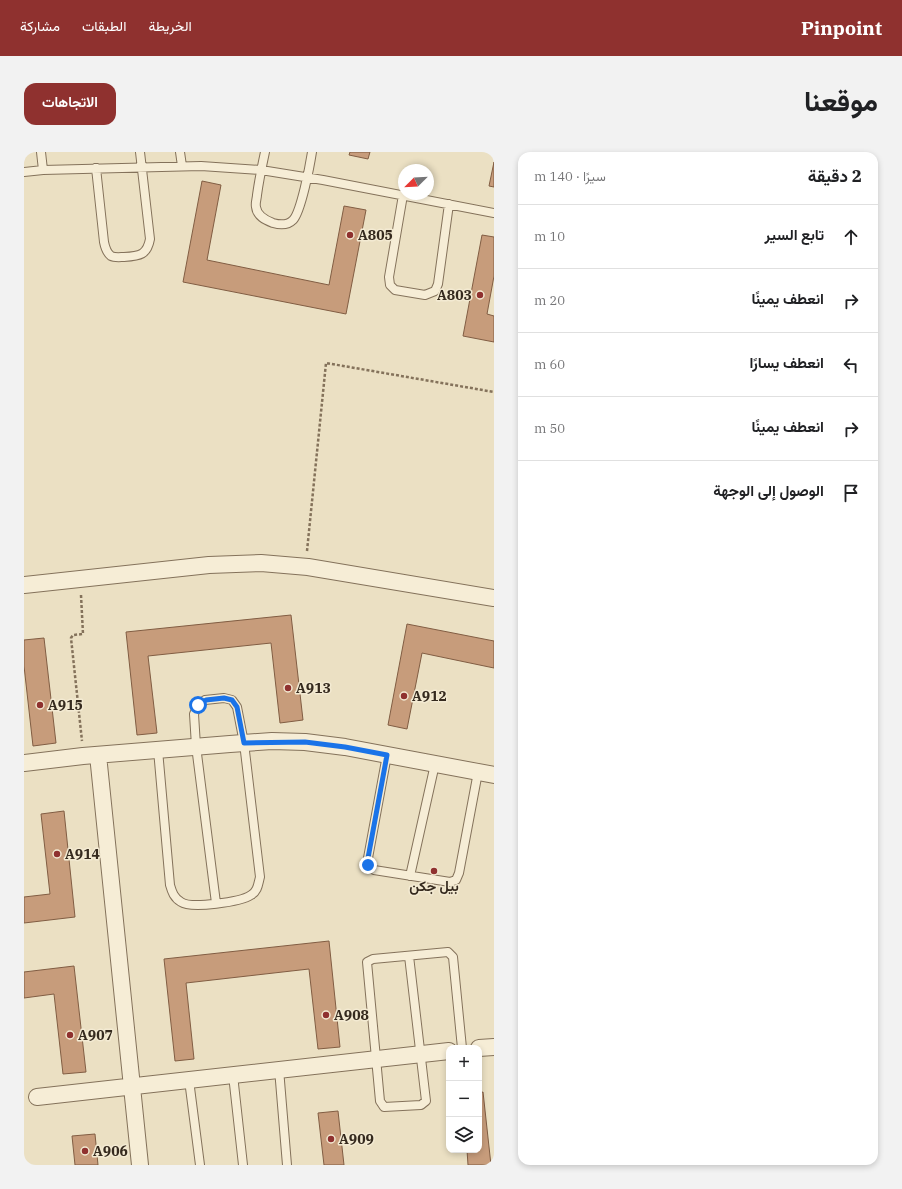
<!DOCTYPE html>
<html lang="ar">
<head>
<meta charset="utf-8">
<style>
	:root { --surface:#fff; --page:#f2f2f2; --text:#202124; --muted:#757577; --line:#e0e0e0; --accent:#8f312f }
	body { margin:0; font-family:"IBM Plex Serif",Vazirmatn,serif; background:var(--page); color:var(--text); direction:rtl }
	.controls { position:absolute; right:12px; bottom:12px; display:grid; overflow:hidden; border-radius:8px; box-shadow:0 2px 6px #0003 }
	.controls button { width:36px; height:36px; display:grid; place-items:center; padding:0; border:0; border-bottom:1px solid var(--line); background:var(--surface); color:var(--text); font:20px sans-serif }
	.compass { position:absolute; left:374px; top:12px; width:36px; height:36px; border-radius:50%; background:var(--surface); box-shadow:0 2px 6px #0003; rotate:246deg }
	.stop { position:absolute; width:12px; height:12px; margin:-9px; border:3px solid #1a73e8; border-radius:50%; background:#fff }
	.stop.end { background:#1a73e8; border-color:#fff; box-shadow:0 1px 4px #0008 }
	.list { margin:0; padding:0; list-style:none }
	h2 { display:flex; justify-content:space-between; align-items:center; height:52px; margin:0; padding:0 16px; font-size:17px }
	h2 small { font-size:13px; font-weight:400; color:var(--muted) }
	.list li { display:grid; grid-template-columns:26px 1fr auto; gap:12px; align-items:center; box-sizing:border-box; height:64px; padding:0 16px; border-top:1px solid var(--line) }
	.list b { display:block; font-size:15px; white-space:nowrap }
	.list em { font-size:13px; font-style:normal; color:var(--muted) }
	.icon { flex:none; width:22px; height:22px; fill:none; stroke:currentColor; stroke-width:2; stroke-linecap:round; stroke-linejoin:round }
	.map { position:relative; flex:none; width:470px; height:1013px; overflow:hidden; direction:ltr; border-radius:12px }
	header { display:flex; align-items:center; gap:24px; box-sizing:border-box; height:56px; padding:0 20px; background:var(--accent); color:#fff }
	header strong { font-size:19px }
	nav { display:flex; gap:22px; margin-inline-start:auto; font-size:14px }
	.intro { display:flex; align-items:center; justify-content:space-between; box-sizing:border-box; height:96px; padding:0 24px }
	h1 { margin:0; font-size:28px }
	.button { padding:10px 18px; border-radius:12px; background:var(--accent); color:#fff; font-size:14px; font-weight:700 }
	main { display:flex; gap:24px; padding:0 24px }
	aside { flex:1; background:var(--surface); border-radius:12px; box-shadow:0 2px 6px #0003 }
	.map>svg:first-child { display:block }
	.building { fill:#c79c7b; stroke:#815d43 }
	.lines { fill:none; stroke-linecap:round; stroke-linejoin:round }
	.lane-casing { stroke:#84725b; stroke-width:10 }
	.street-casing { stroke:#84725b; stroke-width:18 }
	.path { stroke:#84725b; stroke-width:2.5; stroke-dasharray:3 2; stroke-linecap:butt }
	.lane { stroke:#f6edd6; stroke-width:8 }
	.street { stroke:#f6edd6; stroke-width:16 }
	.route { stroke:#1a73e8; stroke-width:5 }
	.poi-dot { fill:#8f312f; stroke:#f3ead2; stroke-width:1.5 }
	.labels { text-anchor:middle; stroke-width:3; stroke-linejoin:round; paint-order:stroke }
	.poi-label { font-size:14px; font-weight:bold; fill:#352a1e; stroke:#f3ead2; text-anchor:start }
</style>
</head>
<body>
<header>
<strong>Pinpoint</strong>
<nav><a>الخريطة</a><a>الطبقات</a><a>مشاركة</a></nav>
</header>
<div class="intro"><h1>موقعنا</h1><a class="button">الاتجاهات</a></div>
<main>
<aside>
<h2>2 دقيقة<small>سيرًا · 140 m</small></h2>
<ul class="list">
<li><svg class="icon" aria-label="ahead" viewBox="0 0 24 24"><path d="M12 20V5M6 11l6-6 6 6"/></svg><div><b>تابع السير</b></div><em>10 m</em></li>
<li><svg class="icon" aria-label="right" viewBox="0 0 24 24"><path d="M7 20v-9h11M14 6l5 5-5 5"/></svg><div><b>انعطف يمينًا</b></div><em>20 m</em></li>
<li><svg class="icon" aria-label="left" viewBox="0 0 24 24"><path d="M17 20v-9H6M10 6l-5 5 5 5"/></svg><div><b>انعطف يسارًا</b></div><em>60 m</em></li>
<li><svg class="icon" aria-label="right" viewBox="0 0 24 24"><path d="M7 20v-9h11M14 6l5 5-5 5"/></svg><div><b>انعطف يمينًا</b></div><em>50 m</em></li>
<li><svg class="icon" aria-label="arrive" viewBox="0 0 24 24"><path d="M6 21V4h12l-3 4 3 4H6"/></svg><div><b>الوصول إلى الوجهة</b></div></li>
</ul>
</aside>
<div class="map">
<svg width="470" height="1013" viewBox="0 0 470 1013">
	<rect width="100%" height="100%" fill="#ebe0c3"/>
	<path class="building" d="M 326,0 L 346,0 L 344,7 L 325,3 Z
		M 470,10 L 470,35 L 465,34 Z
		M 178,29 L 197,33 L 183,108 L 305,133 L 320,54 L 342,58 L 322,162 L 159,130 Z
		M 458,83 L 470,85 L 470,124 L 463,162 L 470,164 L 470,190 L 439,184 Z
		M 267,463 L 279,568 L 256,571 L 247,491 L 124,504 L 133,581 L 113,583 L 102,480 Z
		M 383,472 L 470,489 L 470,516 L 398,501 L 383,577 L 364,573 Z
		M 20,486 L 32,591 L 9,594 L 0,514 L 0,488 Z
		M 40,659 L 51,765 L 0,771 L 0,745 L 26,742 L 17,662 Z
		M 305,789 L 316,895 L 294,897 L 285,817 L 162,831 L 170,907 L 151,909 L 140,807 Z
		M 50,814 L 62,920 L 39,922 L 30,842 L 0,846 L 0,820 Z
		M 459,940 L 467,1013 L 444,1013 L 443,998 L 455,998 L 455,941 Z
		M 314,959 L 320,1013 L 300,1013 L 294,961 Z
		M 71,982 L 74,1013 L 51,1013 L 48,984 Z"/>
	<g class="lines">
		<g class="lane-casing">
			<path id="lane" d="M 17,0 L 19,18
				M 156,0 L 158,14
				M 241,0 C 238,14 235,28 233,43 C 233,46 231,51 232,55 C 233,64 241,68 249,71 C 256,73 263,74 269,68 C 277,60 286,13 288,0
				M 72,16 L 80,90 C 81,95 83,101 87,104 C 91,106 97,105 100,105 C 116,104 123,103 126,87 L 116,0
				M 0,20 L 19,18 L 177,14 L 237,18 L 299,28 L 470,61
				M 379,43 L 365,125 L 366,133 L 371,138 L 401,143 L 411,139 L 414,132 L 425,52
				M 134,598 L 146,733 C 148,740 150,746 157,750 C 167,757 217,750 227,743 C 234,739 234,732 236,725 L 220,591 L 213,555 L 208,548 L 200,546 L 181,548 L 174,553 L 170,562 L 172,594 L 192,751
				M 363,603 L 344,706 L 344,713 L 350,718 L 426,730 L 432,728 L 435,721 L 454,620
				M 386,724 L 411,612
				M 385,804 L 402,949 L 397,953 L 360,955 L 356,949 L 343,810 L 349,807 L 424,800 L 429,805 L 438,896
				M 255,917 L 263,1013
				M 209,923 L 219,1013
				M 165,928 L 176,1013"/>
		</g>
		<g class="street-casing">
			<path id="street" d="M 0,433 L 185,413 L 237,411 L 284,415 L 470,446
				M 74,603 L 116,1013
				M 0,611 L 59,604 L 206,592 L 248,589 L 281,590 L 321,595 L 470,623
				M 455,896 L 470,895
				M 13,945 L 425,899"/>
		</g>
		<path class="path" d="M 283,399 L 302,211 L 470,240
			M 57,443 L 59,482 L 49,483 L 47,486 L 58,589"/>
		<use href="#lane" class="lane"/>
		<use href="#street" class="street"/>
	</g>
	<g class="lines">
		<path class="route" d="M 174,553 L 182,548 L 200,546 L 208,548 L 213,555 L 220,591 L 281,590 L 321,595 L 363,603 L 344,706 L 344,713"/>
	</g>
	<g class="poi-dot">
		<circle cx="326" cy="83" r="4"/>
		<circle cx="456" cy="143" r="4"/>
		<circle cx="264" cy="536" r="4"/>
		<circle cx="380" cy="544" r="4"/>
		<circle cx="16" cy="553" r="4"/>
		<circle cx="33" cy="702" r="4"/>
		<circle cx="410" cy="719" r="4"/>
		<circle cx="302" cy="863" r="4"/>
		<circle cx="46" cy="883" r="4"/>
		<circle cx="307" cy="987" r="4"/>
		<circle cx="61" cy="999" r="4"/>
	</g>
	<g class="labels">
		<g class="poi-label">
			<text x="334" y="88">A805</text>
			<text x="448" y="148" text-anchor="end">A803</text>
			<text x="272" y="541">A913</text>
			<text x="388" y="549">A912</text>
			<text x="24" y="558">A915</text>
			<text x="41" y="707">A914</text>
			<text x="410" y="739" text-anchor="middle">بيل جكن</text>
			<text x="310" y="868">A908</text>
			<text x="54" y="888">A907</text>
			<text x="315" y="992">A909</text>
			<text x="69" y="1004">A906</text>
		</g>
	</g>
</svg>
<div class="controls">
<button>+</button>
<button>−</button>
<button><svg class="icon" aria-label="layers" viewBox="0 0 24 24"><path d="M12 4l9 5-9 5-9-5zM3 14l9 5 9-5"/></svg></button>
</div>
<svg class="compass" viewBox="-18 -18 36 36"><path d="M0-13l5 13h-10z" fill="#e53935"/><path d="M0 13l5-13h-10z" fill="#757577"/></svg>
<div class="stop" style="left:174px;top:553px"></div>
<div class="stop end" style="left:344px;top:713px"></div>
</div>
</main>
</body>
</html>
